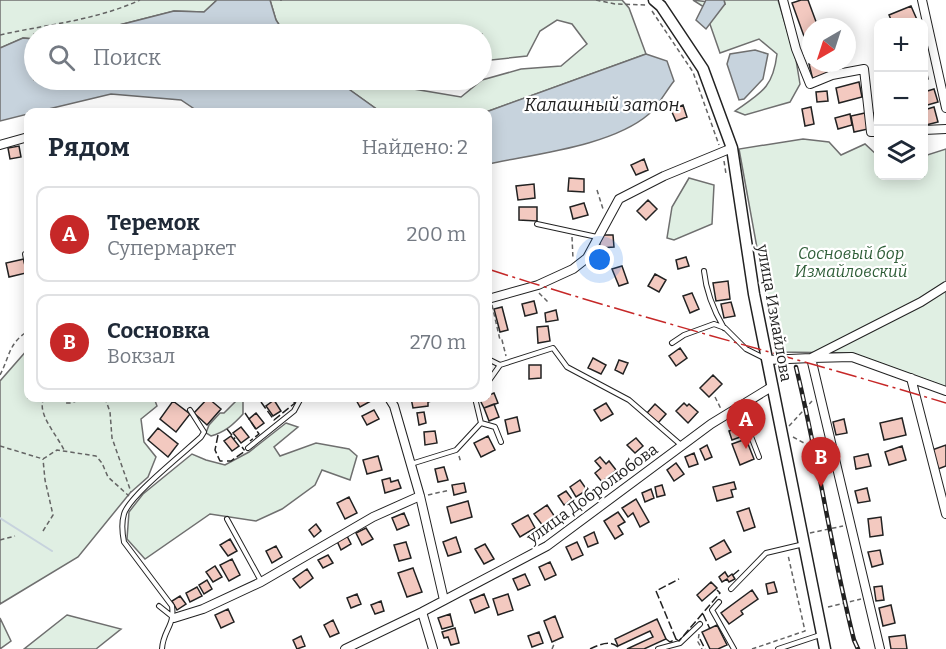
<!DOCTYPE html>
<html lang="ru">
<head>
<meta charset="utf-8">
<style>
	:root { --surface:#fff; --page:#f6f6f7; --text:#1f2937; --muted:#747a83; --line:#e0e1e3; --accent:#c62828 }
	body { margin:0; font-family:Bitter,serif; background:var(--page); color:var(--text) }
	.controls { position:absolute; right:18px; top:18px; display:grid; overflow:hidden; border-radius:12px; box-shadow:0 3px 15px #0003 }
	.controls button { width:54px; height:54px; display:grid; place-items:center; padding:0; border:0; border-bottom:2px solid var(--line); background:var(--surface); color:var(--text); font:30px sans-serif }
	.compass { position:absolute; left:802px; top:18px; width:54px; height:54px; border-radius:50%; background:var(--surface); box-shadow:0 3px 15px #0003; rotate:219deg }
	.you { position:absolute; left:600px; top:260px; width:21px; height:21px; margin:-15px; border:4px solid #fff; border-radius:50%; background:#1a73e8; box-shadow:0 0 0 9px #1a73e833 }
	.badge { display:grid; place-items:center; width:39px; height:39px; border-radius:50%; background:var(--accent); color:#fff; font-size:20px; font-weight:700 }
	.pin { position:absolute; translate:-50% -50px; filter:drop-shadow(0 2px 3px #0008) }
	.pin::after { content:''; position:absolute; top:32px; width:21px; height:18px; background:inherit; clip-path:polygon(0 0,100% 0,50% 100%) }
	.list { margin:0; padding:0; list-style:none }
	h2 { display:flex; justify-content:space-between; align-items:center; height:78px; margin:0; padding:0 24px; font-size:26px }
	h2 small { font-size:20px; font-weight:400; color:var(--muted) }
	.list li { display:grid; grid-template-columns:39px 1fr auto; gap:18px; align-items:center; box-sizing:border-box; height:96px; margin:0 12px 12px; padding:0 12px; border:2px solid var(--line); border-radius:12px }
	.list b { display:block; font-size:22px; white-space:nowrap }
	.list p { margin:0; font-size:20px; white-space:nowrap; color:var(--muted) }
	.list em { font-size:20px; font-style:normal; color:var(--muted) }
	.icon { flex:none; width:33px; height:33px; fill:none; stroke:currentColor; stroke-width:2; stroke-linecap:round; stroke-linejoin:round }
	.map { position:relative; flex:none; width:946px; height:649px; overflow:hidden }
	.search { position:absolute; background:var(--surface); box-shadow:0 3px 15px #0003; left:24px; top:24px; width:468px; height:66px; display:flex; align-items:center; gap:15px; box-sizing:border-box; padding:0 21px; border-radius:33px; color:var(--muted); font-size:22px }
	.panel { position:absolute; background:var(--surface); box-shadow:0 3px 15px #0003; left:24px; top:108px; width:468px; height:294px; border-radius:12px }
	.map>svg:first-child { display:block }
	.green { fill:#e0efe3; stroke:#6f6f6f; stroke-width:1.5 }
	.water { fill:#c7d3dd; stroke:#6f6f6f; stroke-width:1.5 }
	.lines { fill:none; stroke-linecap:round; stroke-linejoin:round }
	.stream { stroke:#c7d3dd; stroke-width:2 }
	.building { fill:#f3c9c0; stroke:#222; stroke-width:1.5 }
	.service-casing { stroke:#222; stroke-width:6 }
	.minor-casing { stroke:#222; stroke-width:10 }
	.secondary-casing { stroke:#222; stroke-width:13 }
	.path { stroke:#646464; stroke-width:1.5; stroke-dasharray:4.5 3; stroke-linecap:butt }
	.service { stroke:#fff; stroke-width:4 }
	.minor { stroke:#fff; stroke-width:8 }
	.secondary { stroke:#fff; stroke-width:10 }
	.rail-casing { stroke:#222; stroke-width:4.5 }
	.rail { stroke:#fff; stroke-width:2; stroke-dasharray:7; stroke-linecap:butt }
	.fence { stroke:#222; stroke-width:1.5; stroke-dasharray:8 3; stroke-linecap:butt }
	.power { stroke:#c62828; stroke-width:1.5; stroke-dasharray:21 4.5 3 4.5; stroke-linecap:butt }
	.labels { text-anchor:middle; stroke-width:4.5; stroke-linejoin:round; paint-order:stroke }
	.park-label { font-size:16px; font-style:italic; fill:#2f5e38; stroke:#fff }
	.street-label { font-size:16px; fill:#222; stroke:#fff }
	.water-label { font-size:18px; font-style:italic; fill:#222; stroke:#fff }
</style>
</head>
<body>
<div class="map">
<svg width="946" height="649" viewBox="0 0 946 649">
	<rect width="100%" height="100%" fill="#fff"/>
	<path class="green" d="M 0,0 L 217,0 L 204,12 L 174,11 L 84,34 L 34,34 L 34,39 L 23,38 L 0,48 Z
		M 270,0 L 622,0 L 629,8 L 646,54 L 486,112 L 378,110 L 336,80 L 395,80 L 396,86 L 461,97 L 482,80 L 521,69 L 561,66 L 587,44 L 572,24 L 557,20 L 540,31 L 527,56 L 482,61 L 482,34 L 285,34 L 276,20 Z
		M 693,0 L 725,4 L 724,0 L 778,0 L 796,60 L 800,84 L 790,102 L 745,115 L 735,111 C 761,93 773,88 777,54 L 759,39 L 720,53 L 704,7 Z
		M 803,139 L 829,142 L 841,155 L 865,144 L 878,156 L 878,176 L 924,176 L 924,156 L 946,149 L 946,387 L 852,353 L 776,352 L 739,149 Z
		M 689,178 L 714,185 L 712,224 L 674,240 L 667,238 L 672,207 Z
		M 28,349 L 28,398 L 154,398 L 157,406 L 141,419 L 144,442 L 156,457 L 148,477 L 130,493 L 78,557 L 0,604 L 0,381 Z
		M 235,398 L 245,398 L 243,401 L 243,414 C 233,425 225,432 211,436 L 206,433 L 209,425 L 220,413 L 224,413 L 236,401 Z
		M 286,423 L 298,427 L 274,447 L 280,456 L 316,443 L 349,449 L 357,456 L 350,480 L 322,470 L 315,485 L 282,509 L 256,521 L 210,514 L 145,559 L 127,539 L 129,512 L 143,494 L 192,454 L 206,460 L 225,465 L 249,452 Z
		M 67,615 L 121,629 L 96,649 L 24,649 Z
		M 0,618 L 11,641 L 0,649 Z"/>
	<path class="water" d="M 217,0 L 270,0 L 276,20 L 285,34 L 84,34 L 174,11 L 204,12 Z
		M 706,0 L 724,0 L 725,4 L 706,29 L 696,20 Z
		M 23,38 L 34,39 L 34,80 L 336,80 L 378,110 L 431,112 L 199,112 L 181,100 L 111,94 L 36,112 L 28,112 L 28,114 L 0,121 L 0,48 Z
		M 755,50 L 768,54 L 763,79 L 744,99 L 739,100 L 727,64 L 730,54 Z
		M 646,54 L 667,61 L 674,81 C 666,91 659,105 649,114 C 612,146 535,154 488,164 L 486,112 Z"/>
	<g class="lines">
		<path class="stream" d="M 0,518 L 52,551"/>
	</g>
	<path class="building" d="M 801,0 L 808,0 L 818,27 L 811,27 L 811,34 L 805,39 L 792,3 Z
		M 911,6 L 918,22 L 892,22 L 889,15 Z
		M 818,63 L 820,68 L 830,66 L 832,75 L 813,80 L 809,64 Z
		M 926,69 L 928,79 L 924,80 L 924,70 Z
		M 859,82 L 862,97 L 839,103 L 836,88 Z
		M 934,89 L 938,102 L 924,106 L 924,92 Z
		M 827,91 L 828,101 L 817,102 L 816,92 Z
		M 683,105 L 687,117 L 676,121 L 671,110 Z
		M 811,107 L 814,124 L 805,126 L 802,109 Z
		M 934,107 L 938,122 L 926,125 L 924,110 Z
		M 865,113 L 868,129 L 854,132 L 851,116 Z
		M 872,113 L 878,113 L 878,129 L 875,129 Z
		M 850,114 L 852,125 L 838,129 L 835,118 Z
		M 19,146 L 21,157 L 10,159 L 8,148 Z
		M 644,159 L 648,170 L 636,175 L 631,165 Z
		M 569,178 L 584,179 L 584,192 L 568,191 Z
		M 534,184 L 535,198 L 518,200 L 516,186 Z
		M 648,200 L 657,209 L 646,220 L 637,211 Z
		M 584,203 L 588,215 L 573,219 L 570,207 Z
		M 519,207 L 537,207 L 537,221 L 519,220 Z
		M 599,235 L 613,235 L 614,247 L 600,248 Z
		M 686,257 L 689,266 L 678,269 L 676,260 Z
		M 24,259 L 26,273 L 9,277 L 6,263 Z
		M 622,266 L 628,283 L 619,286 L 612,269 Z
		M 655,274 L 666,280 L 659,292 L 648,286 Z
		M 728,281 L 730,299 L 716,301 L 713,283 Z
		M 692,293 L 699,309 L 690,313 L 683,296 Z
		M 534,301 L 537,313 L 525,316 L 522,304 Z
		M 731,302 L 735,316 L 724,318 L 721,304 Z
		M 502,307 L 508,330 L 500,332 L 494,309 Z
		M 556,310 L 558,320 L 546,322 L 545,313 Z
		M 548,326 L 550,341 L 538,343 L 537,327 Z
		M 680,348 L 687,358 L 676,366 L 669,356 Z
		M 593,358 L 606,365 L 601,374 L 588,368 Z
		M 619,360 L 628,363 L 623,374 L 615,370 Z
		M 529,365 L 541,365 L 541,378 L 529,379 Z
		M 713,375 L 722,384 L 709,397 L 700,388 Z
		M 488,393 L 489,395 L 494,393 L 498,403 L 484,408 L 480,400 L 488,398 Z
		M 208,398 L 221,409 L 207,425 L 194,413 Z
		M 355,398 L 369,398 L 371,401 L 360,407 Z
		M 411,398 L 439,398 L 439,399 L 428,402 L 428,406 L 413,408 Z
		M 274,400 L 281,411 L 273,416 L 266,406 Z
		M 173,401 L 190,414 L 176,432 L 160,419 Z
		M 606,403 L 613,414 L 601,421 L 594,410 Z
		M 684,403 L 687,406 L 689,404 L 698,412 L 688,423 L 676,411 Z
		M 494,404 L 499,417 L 489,421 L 484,408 Z
		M 655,404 L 666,414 L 658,423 L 647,413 Z
		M 374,410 L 379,419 L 367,425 L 362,416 Z
		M 424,412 L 426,423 L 419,425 L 417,413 Z
		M 256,413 L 264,423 L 256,429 L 249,419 Z
		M 517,417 L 520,431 L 508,434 L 505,420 Z
		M 902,418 L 906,435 L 884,440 L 880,423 Z
		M 844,419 L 847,433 L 836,435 L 833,422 Z
		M 241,427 L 249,437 L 241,443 L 233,433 Z
		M 740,427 L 743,436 L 732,440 L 729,431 Z
		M 158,428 L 178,444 L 168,457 L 148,440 Z
		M 435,431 L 437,443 L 425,445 L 424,432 Z
		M 231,436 L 239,446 L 232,451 L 224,441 Z
		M 488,436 L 495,450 L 481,457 L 474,443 Z
		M 636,438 L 643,446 L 635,453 L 627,445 Z
		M 746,439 L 754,459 L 740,465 L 732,444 Z
		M 707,445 L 712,457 L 705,460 L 700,449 Z
		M 946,445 L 946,466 L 938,469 L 932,450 Z
		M 902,446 L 906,460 L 889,465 L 885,452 Z
		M 694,453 L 698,464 L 689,467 L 685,457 Z
		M 868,454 L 871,466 L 856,469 L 854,457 Z
		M 378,456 L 382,470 L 367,474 L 363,460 Z
		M 600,457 L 606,464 L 609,461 L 616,470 L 602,482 L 595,473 L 601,468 L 595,461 Z
		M 676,463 L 684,474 L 674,481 L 667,470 Z
		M 444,467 L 448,480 L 438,482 L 435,469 Z
		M 390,478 L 391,482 L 398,480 L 401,488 L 385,493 L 382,480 Z
		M 580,480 L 587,490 L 576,497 L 570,487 Z
		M 734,482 L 736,489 L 731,490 L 733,497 L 717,501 L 713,487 Z
		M 464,483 L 466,492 L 454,495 L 452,485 Z
		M 662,485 L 665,495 L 657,497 L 655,487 Z
		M 867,488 L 870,501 L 858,503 L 855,491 Z
		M 651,489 L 654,498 L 645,502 L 642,493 Z
		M 566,491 L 572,499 L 564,505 L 558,496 Z
		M 349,497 L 357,513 L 345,519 L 337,503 Z
		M 636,499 L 649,522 L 640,527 L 633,513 L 628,517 L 622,508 Z
		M 468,501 L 472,517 L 451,523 L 447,507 Z
		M 547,505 L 555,517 L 543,526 L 534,514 Z
		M 749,508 L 755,527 L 744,531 L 737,512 Z
		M 618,512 L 625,522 L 618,526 L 623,534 L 615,539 L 604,521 Z
		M 404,513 L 409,525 L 397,530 L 392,518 Z
		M 528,515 L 535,528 L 520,537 L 512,524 Z
		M 881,517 L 883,535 L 870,537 L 868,519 Z
		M 316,524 L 321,531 L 314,537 L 309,530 Z
		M 366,528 L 373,539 L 362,545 L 356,533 Z
		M 594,532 L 598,543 L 588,547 L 584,537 Z
		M 347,536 L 351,544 L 341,550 L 337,541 Z
		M 456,537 L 461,552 L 448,556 L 443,542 Z
		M 230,539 L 237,551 L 228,556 L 220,545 Z
		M 724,540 L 731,552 L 716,560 L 710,548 Z
		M 406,542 L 411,558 L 399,561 L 394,545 Z
		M 577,542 L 583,555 L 572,560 L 566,547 Z
		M 485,544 L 494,559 L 484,564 L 475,549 Z
		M 276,546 L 282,557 L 272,563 L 266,551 Z
		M 880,550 L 883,564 L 872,567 L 868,552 Z
		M 328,555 L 333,563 L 323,568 L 318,560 Z
		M 232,559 L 240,575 L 229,581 L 220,565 Z
		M 550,562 L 556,575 L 545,580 L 539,567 Z
		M 215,566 L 222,577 L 213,582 L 206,572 Z
		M 413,568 L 422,592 L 407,597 L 398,573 Z
		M 307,569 L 313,578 L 300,588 L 293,579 Z
		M 725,572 L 728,577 L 732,574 L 735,579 L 729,582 L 727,579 L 722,582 L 719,577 Z
		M 525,574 L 530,585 L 518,590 L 513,579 Z
		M 207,580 L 212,589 L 204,594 L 199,585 Z
		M 711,582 L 717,588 L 702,601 L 697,595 Z
		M 774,582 L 777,592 L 768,594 L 766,584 Z
		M 882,586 L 884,600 L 876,601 L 874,587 Z
		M 197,587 L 202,596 L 190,602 L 186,593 Z
		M 752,590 L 758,599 L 741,611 L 743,614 L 729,624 L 721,613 Z
		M 357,594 L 361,604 L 351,608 L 347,598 Z
		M 484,594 L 489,607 L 475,613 L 470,600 Z
		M 508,594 L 513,610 L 498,615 L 493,599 Z
		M 180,596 L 186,604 L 177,610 L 172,601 Z
		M 381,601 L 384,611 L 375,614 L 371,605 Z
		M 891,605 L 895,623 L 883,626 L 879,608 Z
		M 228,609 L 234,622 L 221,628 L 215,615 Z
		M 450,614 L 453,626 L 442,629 L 438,618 Z
		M 555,616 L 563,637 L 552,642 L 544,621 Z
		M 657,619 L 666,639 L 644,649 L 627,649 L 653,637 L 650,631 L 618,646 L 615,639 Z
		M 333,620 L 339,633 L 330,637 L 324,625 Z
		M 717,625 L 727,645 L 718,649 L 710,649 L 702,632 Z
		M 455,628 L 459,643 L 451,645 L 448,637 L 444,638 L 442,632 Z
		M 539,632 L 543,643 L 532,647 L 528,636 Z
		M 905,635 L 907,649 L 891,649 L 889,637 Z
		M 301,636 L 305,646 L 297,649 L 293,640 Z"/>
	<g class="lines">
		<g class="service-casing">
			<path id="service" d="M 537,224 L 597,237
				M 25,254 L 28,270
				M 704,271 C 706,291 714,311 724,328
				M 672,343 L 684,335 L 714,324 L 725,328 L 746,349 L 764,358
				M 488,359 L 500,365
				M 488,382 L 500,365 L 553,348 L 567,367 L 629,400 L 681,445
				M 740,408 L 759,457
				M 481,423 L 495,427 L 501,442
				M 248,448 L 294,411 L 301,398
				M 411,464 L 456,450 L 481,423 L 475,398
				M 227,519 L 261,581
				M 731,589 L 766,553 L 804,544
				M 719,602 L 712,610 L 734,649
				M 159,606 L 174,618
				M 162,649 C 163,630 175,626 172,606 L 124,542 C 122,532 121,524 124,514 C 129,496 185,452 201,437 L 204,432 L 190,410
				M 658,649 L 680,643 L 700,624
				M 778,649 L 820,635"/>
		</g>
		<g class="minor-casing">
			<path id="minor" d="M 783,0 L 796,49 L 810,84 L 832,75 L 864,69 L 871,132 L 878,132
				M 922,0 L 946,108
				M 924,130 L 946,129
				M 0,145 L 28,137
				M 488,299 L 538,285 L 573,269 L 587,258 L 619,199 L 664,176 L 732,148
				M 811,358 L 921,302 L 946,286
				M 812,358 L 852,357 L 946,391
				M 767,360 L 811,358 L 880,649
				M 911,378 L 946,514
				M 389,398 L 394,406 L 420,496 L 444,600
				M 422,612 L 433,649
				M 174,618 L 203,609 L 261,582 L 373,517 L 420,496
				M 345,649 L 422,612 L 547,546 L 711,424 L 773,386"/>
		</g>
		<g class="secondary-casing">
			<path id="secondary" d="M 654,0 L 661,6 L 703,69 L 732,148 L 754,294 L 825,649"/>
		</g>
		<path class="path" d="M 281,0 L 281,1
			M 596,0 L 615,4 L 646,5
			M 652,11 L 693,72 L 719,145
			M 0,35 C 48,24 94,21 140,0
			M 724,161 L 726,174
			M 597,190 L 603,209
			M 572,237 L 573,259
			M 539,293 L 549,303
			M 492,305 L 500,340 L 502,340 L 506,356
			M 0,375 C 10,356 8,344 28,331
			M 715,397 L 721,409
			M 44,398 C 36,413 57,435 64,450
			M 61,398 L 65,403 L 71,403 L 85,398
			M 105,398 L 110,412 L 112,438 L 131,492
			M 789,426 L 812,401
			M 793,437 L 826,455
			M 0,446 L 43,459 L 57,450 L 96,456 L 102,463 L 108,477 L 129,496
			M 459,456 L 461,463
			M 428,495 L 450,490
			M 43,531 L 53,515 L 45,480 L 43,459
			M 810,533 L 843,526
			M 0,540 L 15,536
			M 828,607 L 861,599
			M 699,634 L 698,642 L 702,649
			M 552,649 L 555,642
			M 752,649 L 805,631 L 788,555"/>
		<use href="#service" class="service"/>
		<use href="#minor" class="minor"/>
		<use href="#secondary" class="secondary"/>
		<g class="rail-casing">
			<path id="rail" d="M 796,367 C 818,457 831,550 854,640 L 858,649"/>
		</g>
		<use href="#rail" class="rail"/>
		<path class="fence" d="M 261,402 L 274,420 L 295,403 L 291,399 L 288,400 L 286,398
			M 245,413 L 259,434 L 250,441
			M 227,429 L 235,439
			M 218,435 L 215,450 L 220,461 L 225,461
			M 227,461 L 231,461 L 245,451 L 242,447
			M 733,575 L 739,570
			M 703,614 L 710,629
			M 666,639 L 670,642 L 676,639 L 679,641 L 720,593 L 717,590
			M 676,639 L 656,591 L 679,579
			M 700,639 L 705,649
			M 590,649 C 601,644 611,639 620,649"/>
		<path class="power" d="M 488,269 C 639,318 793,357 946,403"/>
	</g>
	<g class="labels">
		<g class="park-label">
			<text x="851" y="259">Сосновый бор<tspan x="851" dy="18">Измайловский</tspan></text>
		</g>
		<g class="street-label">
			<text transform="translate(775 313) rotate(80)" y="6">улица Измайлова</text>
			<text transform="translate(592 493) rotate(-36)" y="6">улица Добролюбова</text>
		</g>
		<g class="water-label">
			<text x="602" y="111">Калашный затон</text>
		</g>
	</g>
</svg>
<div class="controls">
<button>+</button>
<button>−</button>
<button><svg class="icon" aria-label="layers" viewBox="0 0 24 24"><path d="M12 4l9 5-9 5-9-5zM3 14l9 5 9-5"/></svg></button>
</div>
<svg class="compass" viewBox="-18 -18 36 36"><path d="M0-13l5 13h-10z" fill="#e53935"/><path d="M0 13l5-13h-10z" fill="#747a83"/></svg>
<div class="you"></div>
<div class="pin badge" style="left:746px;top:449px">A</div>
<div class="pin badge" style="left:821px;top:487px">B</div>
<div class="search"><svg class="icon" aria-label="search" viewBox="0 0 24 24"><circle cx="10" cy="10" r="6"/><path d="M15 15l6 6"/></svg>Поиск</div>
<section class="panel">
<h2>Рядом<small>Найдено: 2</small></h2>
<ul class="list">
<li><span class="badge">A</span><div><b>Теремок</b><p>Супермаркет</p></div><em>200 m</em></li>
<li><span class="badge">B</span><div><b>Сосновка</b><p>Вокзал</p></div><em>270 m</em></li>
</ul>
</section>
</div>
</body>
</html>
